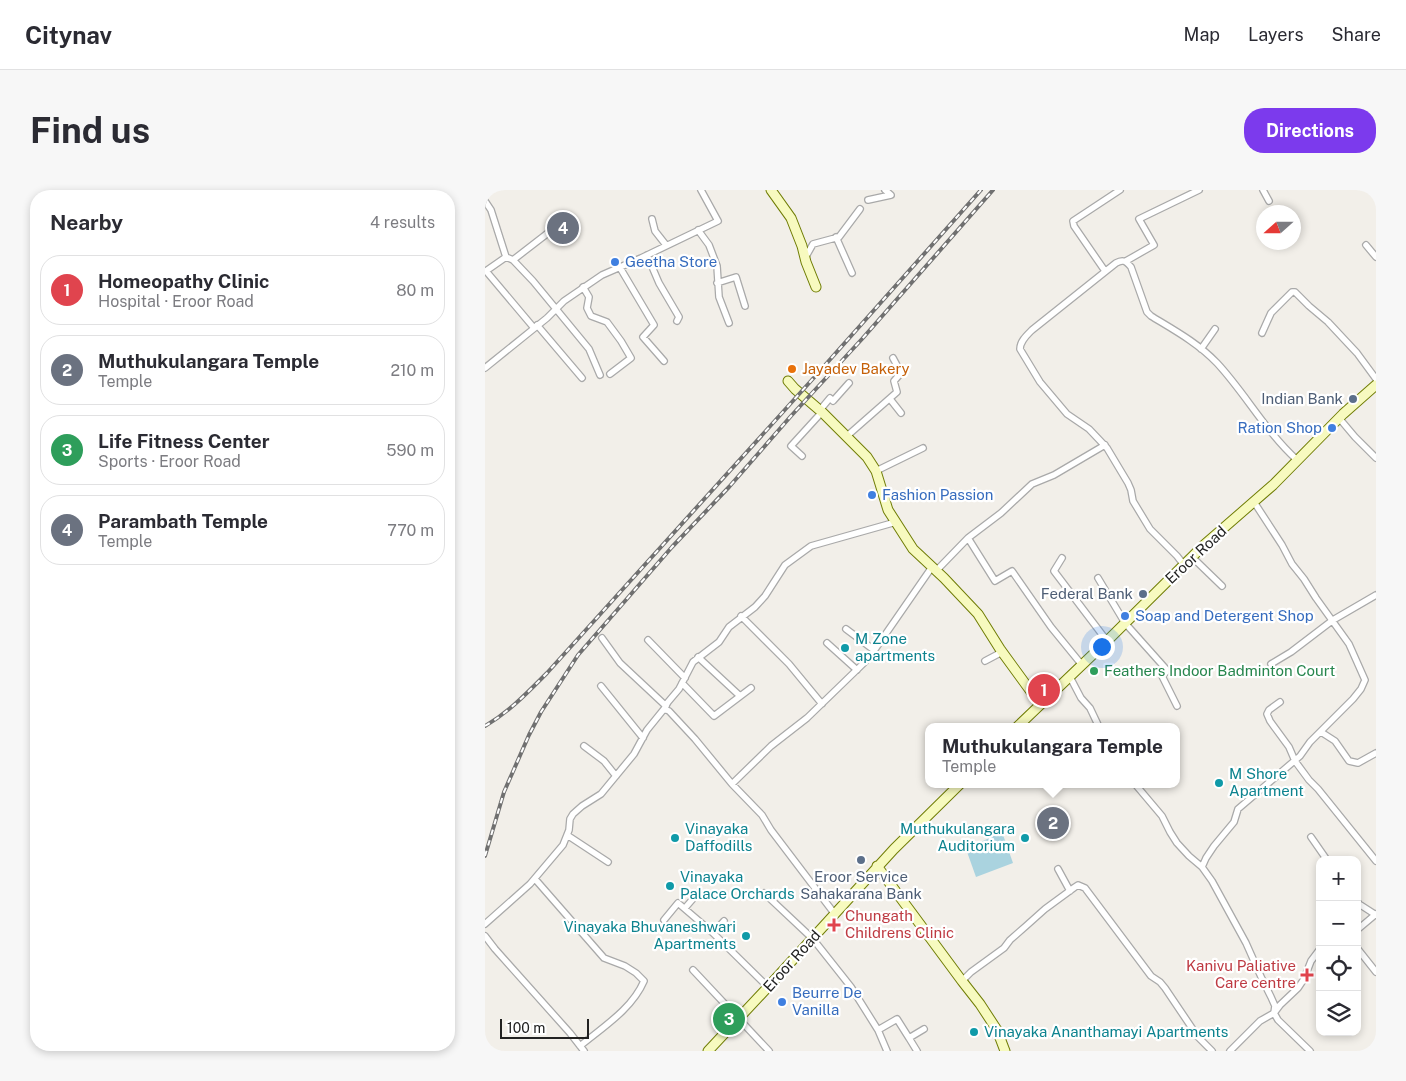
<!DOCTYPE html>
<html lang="en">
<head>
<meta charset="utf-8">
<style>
	:root { --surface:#fff; --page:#f7f7f7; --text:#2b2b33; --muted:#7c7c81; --line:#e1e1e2; --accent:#7c3aed }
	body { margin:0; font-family:"Public Sans",sans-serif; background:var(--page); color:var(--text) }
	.controls { position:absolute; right:15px; bottom:15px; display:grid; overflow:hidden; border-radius:10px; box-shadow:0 2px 8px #0003 }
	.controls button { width:45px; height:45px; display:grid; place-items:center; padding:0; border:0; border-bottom:1px solid var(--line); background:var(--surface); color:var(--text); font:25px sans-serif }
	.compass { position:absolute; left:771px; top:15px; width:45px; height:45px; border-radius:50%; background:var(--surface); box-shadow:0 2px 8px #0003; rotate:249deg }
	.scale { position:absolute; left:15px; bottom:12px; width:89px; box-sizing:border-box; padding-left:5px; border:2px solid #222; border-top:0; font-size:14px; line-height:18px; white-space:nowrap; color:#222; -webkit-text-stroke:4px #fff; paint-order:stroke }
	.you { position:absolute; left:616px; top:456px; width:18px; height:18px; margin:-12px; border:4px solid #fff; border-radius:50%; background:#1a73e8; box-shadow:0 0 0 8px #1a73e833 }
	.badge { display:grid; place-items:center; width:32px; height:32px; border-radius:50%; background:var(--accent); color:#fff; font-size:16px; font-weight:700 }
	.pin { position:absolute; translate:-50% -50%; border:2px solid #fff; box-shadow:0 1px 5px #0006 }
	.popup { position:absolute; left:440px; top:533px; width:255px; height:65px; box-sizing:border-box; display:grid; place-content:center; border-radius:10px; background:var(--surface); filter:drop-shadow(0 1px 4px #0005); font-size:16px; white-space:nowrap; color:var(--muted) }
	.popup b { font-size:19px; color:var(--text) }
	.popup::after { content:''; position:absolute; left:50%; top:100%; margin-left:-10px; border:10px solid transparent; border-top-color:var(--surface) }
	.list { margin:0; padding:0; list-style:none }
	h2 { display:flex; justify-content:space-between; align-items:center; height:65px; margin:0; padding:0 20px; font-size:21px }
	h2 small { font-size:16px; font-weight:400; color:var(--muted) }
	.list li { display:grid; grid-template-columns:32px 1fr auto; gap:15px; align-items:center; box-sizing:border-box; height:70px; margin:0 10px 10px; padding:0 10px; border:1px solid var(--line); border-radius:20px }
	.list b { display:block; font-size:19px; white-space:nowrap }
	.list p { margin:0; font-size:16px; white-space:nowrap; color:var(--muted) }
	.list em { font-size:16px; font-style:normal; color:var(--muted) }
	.icon { flex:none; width:28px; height:28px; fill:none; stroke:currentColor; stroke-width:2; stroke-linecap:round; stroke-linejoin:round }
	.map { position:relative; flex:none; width:891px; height:861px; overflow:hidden; border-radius:20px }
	header { display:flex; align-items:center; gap:30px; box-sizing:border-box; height:70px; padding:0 25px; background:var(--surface); border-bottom:1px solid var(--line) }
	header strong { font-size:24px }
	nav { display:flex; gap:28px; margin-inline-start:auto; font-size:18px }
	.intro { display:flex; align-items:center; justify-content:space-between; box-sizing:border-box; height:120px; padding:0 30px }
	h1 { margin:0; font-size:35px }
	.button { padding:12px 22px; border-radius:20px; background:var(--accent); color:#fff; font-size:18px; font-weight:700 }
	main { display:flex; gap:30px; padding:0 30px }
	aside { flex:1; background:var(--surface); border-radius:20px; box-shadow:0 2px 8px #0003 }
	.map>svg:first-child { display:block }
	.water { fill:#aad3df }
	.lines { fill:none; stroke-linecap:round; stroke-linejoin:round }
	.street-casing { stroke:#a9a9a9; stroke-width:8 }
	.secondary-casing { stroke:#707d05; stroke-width:11 }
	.street { stroke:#fff; stroke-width:5.5 }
	.secondary { stroke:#f7fabf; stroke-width:9 }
	.rail-casing { stroke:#707070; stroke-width:4 }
	.rail { stroke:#fff; stroke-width:2; stroke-dasharray:5.5; stroke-linecap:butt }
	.shop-dot { fill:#3f7fe0; stroke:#fff; stroke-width:2 }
	.food-dot { fill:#e8710a; stroke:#fff; stroke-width:2 }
	.service-dot { fill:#5c6f8a; stroke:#fff; stroke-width:2 }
	.culture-dot { fill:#0f9aa8; stroke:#fff; stroke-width:2 }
	.leisure-dot { fill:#2e9e5b; stroke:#fff; stroke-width:2 }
	.health-dot { fill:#e0444e; stroke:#fff; stroke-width:2 }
	.labels { text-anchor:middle; stroke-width:4.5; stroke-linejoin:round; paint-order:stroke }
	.shop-label { font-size:15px; fill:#366cbe; stroke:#fff; text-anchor:start }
	.food-label { font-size:15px; fill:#c56008; stroke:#fff; text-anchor:start }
	.service-label { font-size:15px; fill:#4e5e75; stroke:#fff; text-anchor:end }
	.street-label { font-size:15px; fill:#222; stroke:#fff }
	.culture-label { font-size:15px; fill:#0d838f; stroke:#fff; text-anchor:start }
	.leisure-label { font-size:15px; fill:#27864d; stroke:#fff; text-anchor:start }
	.health-label { font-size:15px; fill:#be3a42; stroke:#fff; text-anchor:start }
</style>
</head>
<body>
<header>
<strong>Citynav</strong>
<nav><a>Map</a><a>Layers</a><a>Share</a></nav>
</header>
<div class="intro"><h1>Find us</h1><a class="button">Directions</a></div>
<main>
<aside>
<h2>Nearby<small>4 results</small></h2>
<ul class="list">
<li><span class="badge" style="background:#e0444e">1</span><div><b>Homeopathy Clinic</b><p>Hospital · Eroor Road</p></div><em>80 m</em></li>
<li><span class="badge" style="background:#6b7280">2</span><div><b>Muthukulangara Temple</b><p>Temple</p></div><em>210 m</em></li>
<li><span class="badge" style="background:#2e9e5b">3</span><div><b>Life Fitness Center</b><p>Sports · Eroor Road</p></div><em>590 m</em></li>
<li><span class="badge" style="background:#6b7280">4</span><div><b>Parambath Temple</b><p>Temple</p></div><em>770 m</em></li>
</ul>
</aside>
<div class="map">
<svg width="891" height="861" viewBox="0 0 891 861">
	<rect width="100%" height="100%" fill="#f2efe9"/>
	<path class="water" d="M 517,642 L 528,673 L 491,687 L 481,659 Z"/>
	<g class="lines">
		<g class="street-casing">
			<path id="street" d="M 778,0 L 784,11
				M 383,10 L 406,5 L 400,0
				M 0,11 L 6,20 L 21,67
				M 167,29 L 170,41 L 181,55
				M 72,36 L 28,70 L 48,91 L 104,159 L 115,185
				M 213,40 L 224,55 L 232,76 L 234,107 L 244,133
				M 351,47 L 367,83
				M 881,55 L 891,67
				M 162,65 L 174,93 L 194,127 L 192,131
				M 320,68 L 328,54 L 354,47 L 375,19
				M 28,70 L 21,67 L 1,81 L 49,138
				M 641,71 L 669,55 L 654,29 L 714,0
				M 134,76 L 169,135 L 158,147 L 179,171
				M 620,81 L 589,36 L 588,31 L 635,0
				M 232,93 L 251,87 L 260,116
				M 98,97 L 104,107 L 102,118 L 106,126 L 122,132 L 136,151 L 146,168 L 125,184
				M 52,135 L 97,188
				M 777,143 L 786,123 L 807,102 L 810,102 L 824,116 L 843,132 L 857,147 L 872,163 L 891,189
				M 716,159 L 730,139
				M 0,178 L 62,128 L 79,111 L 117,85 L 156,68 L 233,31 L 216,0
				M 405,209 L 416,223
				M 335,220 L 345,208 L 348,211 L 364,193
				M 854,228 L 870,247 L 891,268
				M 362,246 L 412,202 L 409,191 L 416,183 L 408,168
				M 317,266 L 306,256 L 337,222
				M 391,281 L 438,258
				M 483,348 L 516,323 L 547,294 L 569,285 L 620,255
				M 707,367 L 737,396
				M 577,368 L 569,381 L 622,451
				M 699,375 L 692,366 L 665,339 L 648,311 L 646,300 L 643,293 L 622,258 L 604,239 L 582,224 L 555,192 L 535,159 C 535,151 542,145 547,140 L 631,73 C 638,69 641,71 646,77 L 662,122 L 666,126 C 689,140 713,153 732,173 C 760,203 781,242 812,270
				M 451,381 L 483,348 L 510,391 L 527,381 L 566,437 L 597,475
				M 613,388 L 640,433 L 681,479 L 681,482 L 677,486 L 692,516
				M 256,426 L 304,474 L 337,514
				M 361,439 L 389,460
				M 117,448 L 135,473 L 181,516
				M 163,450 L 200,488
				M 342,453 L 372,480
				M 213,467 L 255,506
				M 500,471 L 517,462
				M 786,474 L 806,462 L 848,430 L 891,405
				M 585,487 L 596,508 L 605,518 L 614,537
				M 197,493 L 229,526 L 266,498
				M 116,496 L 158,548
				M 795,512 L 784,520 L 782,524 L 785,531 L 804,557 L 810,571 L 824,590 L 833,599 L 891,671
				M 179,519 L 183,512 L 194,499 L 208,472 L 234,452 L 244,437 L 270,417 L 280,406 L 300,375 L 326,356 L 411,332
				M 836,542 L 850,551 L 864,571 L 873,573 L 891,563
				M 99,556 L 119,571 L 131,586
				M 247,594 L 286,556 L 322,528 L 384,468 L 447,377
				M 650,594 L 677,626 L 685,642 L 692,653 L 704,666 L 717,677 L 727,691 L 761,753 L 777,789 L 786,807 L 790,816 L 789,823 L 793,830 L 825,861
				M 82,645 L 123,672
				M 826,647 L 842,670
				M 717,677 L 721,668 L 729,656 L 749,632 L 753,619 L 815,566 L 825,552 L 868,509 L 876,499 L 880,490 L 864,454 L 831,408 L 819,389 L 807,374 L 797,355 L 769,312
				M 573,679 L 585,701
				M 50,689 L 119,768 L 140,776 L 151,783 L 159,791 C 147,819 118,837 95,856
				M 279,703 L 328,749 L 366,797 L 393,840 L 412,829 L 424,848 L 439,839
				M 872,711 L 874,714 L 891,725
				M 200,718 L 213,703
				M 179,730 L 193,713 L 228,743 L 283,797
				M 0,734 L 45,694 L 78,655 L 84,640 L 85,629 L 88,624 L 97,616 L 116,604 L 149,564 L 162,540 L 179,519 L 184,521 L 210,549 L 247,594 L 277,625 L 286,640 L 349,723
				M 872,740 L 891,724
				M 228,743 L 239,731
				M 0,746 L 10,759 L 85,843 L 99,861
				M 872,758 L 891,782
				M 208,780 L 284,861
				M 477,791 L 486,782 L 519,758 L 525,750 L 541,736 L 560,719 L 590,697 L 593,695 L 600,698 L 666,786 L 675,792 L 680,798 L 713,847 L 727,861
				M 393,840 L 402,861
				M 424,848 L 432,861
				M 745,861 L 775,831 L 789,823 L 795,815 L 813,798 L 819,789 L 826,771 L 835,759"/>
		</g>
		<g class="secondary-casing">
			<path id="secondary" d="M 286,0 L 306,28 L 317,56 L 321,72 L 331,97
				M 303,191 L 310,199 L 338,223 L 382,267 L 391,281 L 403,320 L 428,359 L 459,388 L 493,424 L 515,459 L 555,514
				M 532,537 L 622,451 L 719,355 L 788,295 L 858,224 L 891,195
				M 392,676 L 477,791 L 495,814 L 512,840 L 520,861
				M 223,861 L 283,797 L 409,659 L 475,594"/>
		</g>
		<use href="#street" class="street"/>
		<use href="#secondary" class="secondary"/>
		<g class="rail-casing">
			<path id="rail" d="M 0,536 C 24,522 42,503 62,483 L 325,192 L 496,0
				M 0,666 L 19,602 L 44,545 L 56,522 L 93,465 L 187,357 L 244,297 L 306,226 L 377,149 L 508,0"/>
		</g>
		<use href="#rail" class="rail"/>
	</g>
	<g class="shop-dot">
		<circle cx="130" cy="72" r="5"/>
		<circle cx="847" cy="238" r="5"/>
		<circle cx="387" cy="305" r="5"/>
		<circle cx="640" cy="426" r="5"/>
		<circle cx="297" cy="812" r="5"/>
	</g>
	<circle class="food-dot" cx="307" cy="179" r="5"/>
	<g class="service-dot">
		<circle cx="868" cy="209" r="5"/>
		<circle cx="658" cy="404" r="5"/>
		<circle cx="376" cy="670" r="5"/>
	</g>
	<g class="culture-dot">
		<circle cx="360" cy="458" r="5"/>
		<circle cx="734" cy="593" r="5"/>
		<circle cx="190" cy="648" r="5"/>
		<circle cx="540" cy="648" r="5"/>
		<circle cx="185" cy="696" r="5"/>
		<circle cx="261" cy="746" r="5"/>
		<circle cx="489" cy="842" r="5"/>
	</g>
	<circle class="leisure-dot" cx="609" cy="481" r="5"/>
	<g class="health-dot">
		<path d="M346.5 727.5h5v5h5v5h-5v5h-5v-5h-5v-5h5z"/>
		<path d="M819.5 777.5h5v5h5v5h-5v5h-5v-5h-5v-5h5z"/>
	</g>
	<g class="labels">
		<g class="shop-label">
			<text x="140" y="77">Geetha Store</text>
			<text x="837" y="243" text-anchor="end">Ration Shop</text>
			<text x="397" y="310">Fashion Passion</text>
			<text x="650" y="431">Soap and Detergent Shop</text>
			<text x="307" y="808">Beurre De<tspan x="307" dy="17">Vanilla</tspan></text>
		</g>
		<g class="food-label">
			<text x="317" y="184">Jayadev Bakery</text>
		</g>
		<g class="service-label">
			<text x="858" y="214">Indian Bank</text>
			<text x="648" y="409">Federal Bank</text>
			<text x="376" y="692" text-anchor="middle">Eroor Service<tspan x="376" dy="17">Sahakarana Bank</tspan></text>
		</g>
		<g class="street-label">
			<text transform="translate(711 365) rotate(-43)" y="5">Eroor Road</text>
			<text transform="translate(307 771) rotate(-48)" y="5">Eroor Road</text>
		</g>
		<g class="culture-label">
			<text x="370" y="454">M Zone<tspan x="370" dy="17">apartments</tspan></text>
			<text x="744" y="589">M Shore<tspan x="744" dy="17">Apartment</tspan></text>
			<text x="200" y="644">Vinayaka<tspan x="200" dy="17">Daffodills</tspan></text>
			<text x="530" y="644" text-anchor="end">Muthukulangara<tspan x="530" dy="17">Auditorium</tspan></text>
			<text x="195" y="692">Vinayaka<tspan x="195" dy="17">Palace Orchards</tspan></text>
			<text x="251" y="742" text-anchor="end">Vinayaka Bhuvaneshwari<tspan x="251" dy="17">Apartments</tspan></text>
			<text x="499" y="847">Vinayaka Ananthamayi Apartments</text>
		</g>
		<g class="leisure-label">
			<text x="619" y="486">Feathers Indoor Badminton Court</text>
		</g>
		<g class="health-label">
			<text x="360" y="731">Chungath<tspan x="360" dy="17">Childrens Clinic</tspan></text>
			<text x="811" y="781" text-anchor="end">Kanivu Paliative<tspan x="811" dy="17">Care centre</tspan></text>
		</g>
	</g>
</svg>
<div class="controls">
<button>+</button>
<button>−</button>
<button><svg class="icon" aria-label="locate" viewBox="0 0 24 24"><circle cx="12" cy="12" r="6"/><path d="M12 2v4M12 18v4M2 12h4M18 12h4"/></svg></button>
<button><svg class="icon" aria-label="layers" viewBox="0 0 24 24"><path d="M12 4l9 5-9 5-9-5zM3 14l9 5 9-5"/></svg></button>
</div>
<svg class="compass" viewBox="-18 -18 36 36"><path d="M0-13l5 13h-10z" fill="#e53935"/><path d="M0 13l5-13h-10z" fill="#7c7c81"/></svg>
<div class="scale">100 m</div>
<div class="you"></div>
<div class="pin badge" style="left:559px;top:500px;background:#e0444e">1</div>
<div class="pin badge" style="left:568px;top:633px;background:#6b7280">2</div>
<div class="popup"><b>Muthukulangara Temple</b>Temple</div>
<div class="pin badge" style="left:244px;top:829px;background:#2e9e5b">3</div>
<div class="pin badge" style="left:78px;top:38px;background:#6b7280">4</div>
</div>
</main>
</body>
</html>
